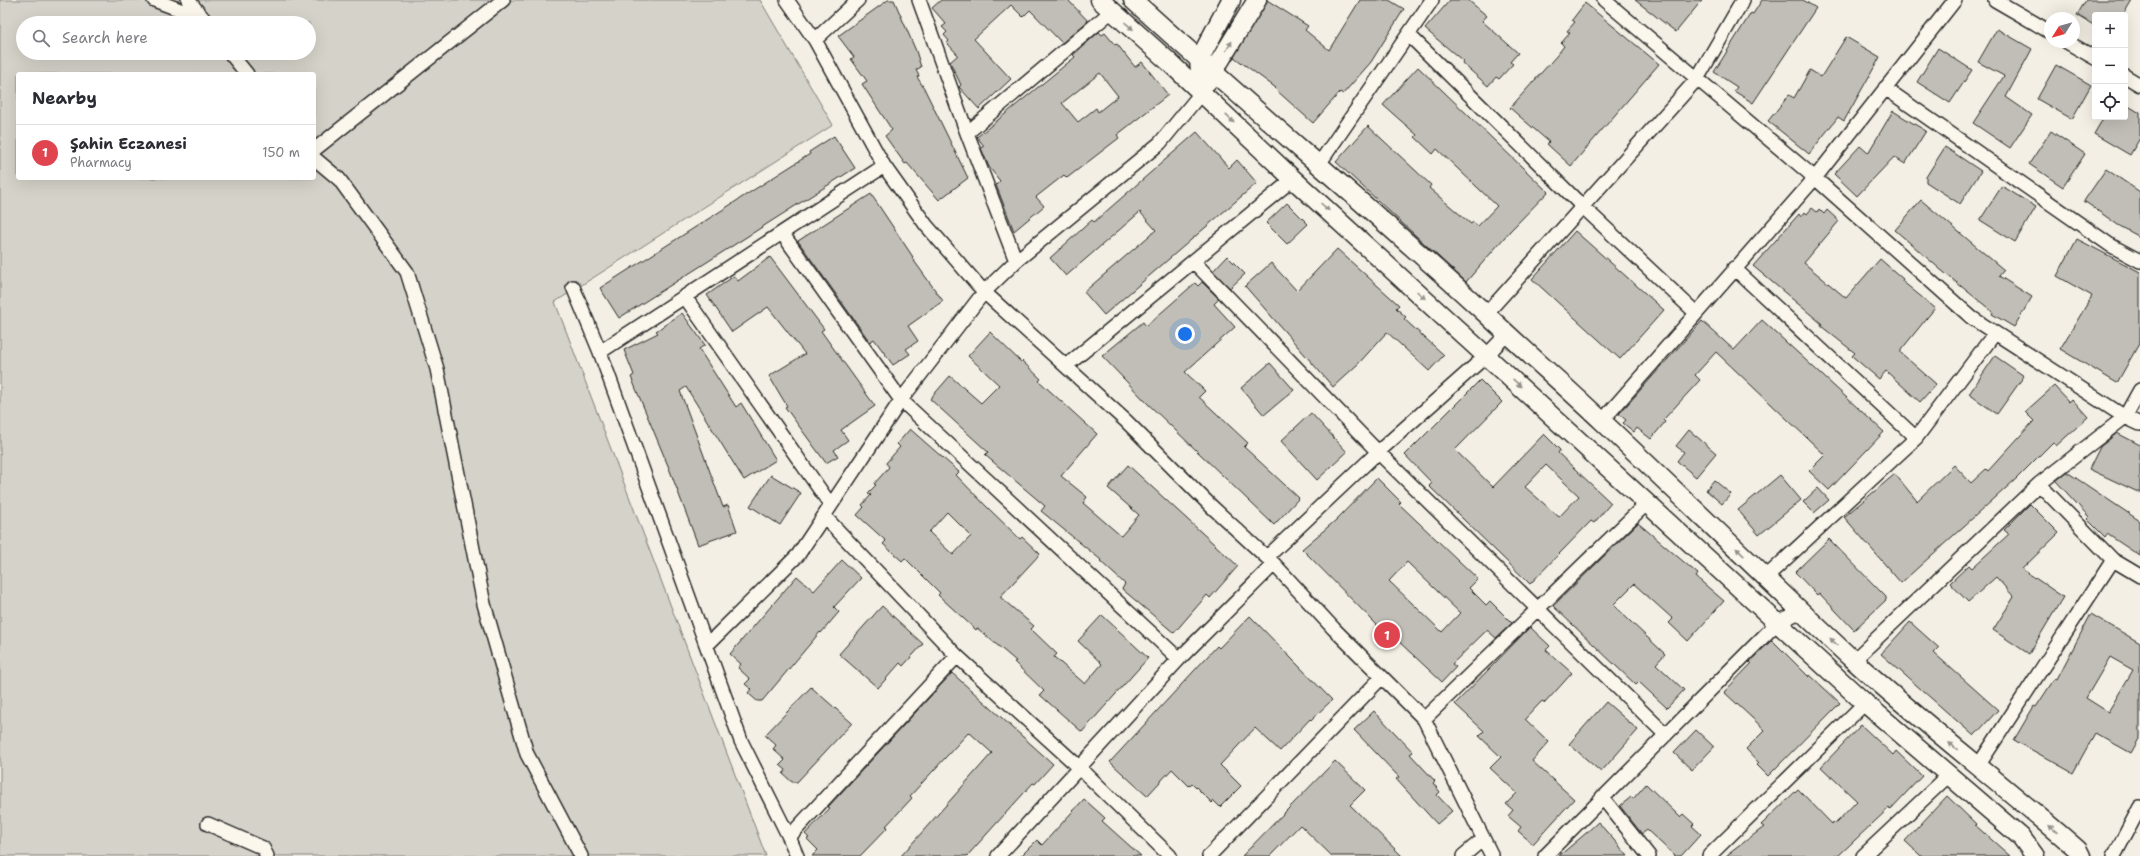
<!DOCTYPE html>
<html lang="en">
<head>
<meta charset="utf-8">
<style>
	:root { --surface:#fff; --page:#f7f7f7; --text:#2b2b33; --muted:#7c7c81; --line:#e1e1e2; --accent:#db2777 }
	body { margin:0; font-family:"Shantell Sans",sans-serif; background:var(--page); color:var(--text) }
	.controls { position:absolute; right:12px; top:12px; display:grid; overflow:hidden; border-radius:4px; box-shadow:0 4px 16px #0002 }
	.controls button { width:36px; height:36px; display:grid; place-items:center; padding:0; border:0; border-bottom:1px solid var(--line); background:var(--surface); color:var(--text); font:20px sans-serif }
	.compass { position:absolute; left:2044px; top:12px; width:36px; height:36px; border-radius:50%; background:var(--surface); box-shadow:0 4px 16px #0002; rotate:233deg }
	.you { position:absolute; left:1185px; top:334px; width:14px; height:14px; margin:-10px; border:3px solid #fff; border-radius:50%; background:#1a73e8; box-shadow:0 0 0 6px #1a73e833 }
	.badge { display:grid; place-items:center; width:26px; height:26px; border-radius:50%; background:var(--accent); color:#fff; font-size:13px; font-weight:700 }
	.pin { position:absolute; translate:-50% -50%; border:2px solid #fff; box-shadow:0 1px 4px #0006 }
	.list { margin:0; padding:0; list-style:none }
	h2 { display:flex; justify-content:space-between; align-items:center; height:52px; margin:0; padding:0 16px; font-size:17px }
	h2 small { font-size:13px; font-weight:400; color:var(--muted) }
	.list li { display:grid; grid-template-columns:26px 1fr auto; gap:12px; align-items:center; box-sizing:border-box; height:56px; padding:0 16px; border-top:1px solid var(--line) }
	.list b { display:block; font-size:15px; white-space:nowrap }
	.list p { margin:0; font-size:13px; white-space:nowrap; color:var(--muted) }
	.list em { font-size:13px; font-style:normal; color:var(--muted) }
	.icon { flex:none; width:22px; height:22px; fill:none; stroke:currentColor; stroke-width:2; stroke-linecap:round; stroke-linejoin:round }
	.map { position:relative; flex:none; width:2140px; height:856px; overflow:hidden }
	.search { position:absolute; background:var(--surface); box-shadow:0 4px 16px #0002; left:16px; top:16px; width:300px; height:44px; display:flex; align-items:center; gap:10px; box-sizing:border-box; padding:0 14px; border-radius:22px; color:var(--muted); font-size:15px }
	.panel { position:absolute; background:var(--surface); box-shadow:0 4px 16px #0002; left:16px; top:72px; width:300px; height:108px; border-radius:4px }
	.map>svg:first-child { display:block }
	.green { fill:#d5d2c9; stroke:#807e7a; fill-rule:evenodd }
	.building { fill:#c0beb6; stroke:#2b2b2b; fill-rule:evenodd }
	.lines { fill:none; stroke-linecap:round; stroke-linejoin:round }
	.street-casing { stroke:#2b2b2b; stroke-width:16 }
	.secondary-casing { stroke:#2b2b2b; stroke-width:21 }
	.street { stroke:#fbf7ec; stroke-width:13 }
	.secondary { stroke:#fbf7ec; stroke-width:18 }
	.oneway { fill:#93918c }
</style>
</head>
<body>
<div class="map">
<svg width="2140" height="856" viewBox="0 0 2140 856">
	<rect width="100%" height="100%" fill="#f3efe4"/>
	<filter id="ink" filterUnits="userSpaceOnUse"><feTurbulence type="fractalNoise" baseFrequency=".025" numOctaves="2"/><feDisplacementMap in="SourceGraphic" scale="8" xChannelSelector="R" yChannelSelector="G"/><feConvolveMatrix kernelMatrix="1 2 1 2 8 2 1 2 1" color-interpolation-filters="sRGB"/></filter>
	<g filter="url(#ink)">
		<path class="green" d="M 0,0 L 760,0 L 833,125 L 555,302 L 766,856 L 0,856 ZM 23,23 L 309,23 L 309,53 L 23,53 ZM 18,74 L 314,74 L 314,178 L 18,178 Z"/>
		<path class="building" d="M 888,0 L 894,0 L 916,51 L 921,67 L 916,70 L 919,76 L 917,77 L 924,88 L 968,178 L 939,200 L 907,163 L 905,164 L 885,136 L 892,130 L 862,84 L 867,81 L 851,59 L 854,57 L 838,36 Z
			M 941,0 L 1068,0 L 1088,21 L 1062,43 L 1030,10 L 1023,17 L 1011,5 L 974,39 L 1011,79 L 979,109 L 959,87 L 961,85 L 950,62 L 958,55 L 947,43 L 949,41 L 944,35 L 947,32 L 942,27 L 946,24 L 932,8 Z
			M 1267,0 L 1308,26 L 1305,30 L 1329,50 L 1360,0 L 1389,0 L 1404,9 L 1371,62 L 1343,94 L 1340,92 L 1313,123 L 1275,89 L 1276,88 L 1234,57 Z
			M 1450,0 L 1468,0 L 1487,16 L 1482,21 L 1518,53 L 1510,62 L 1513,64 L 1499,79 L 1496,77 L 1488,86 L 1462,63 L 1463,61 L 1425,29 Z
			M 1635,0 L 1702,0 L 1676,32 Z
			M 1762,0 L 1803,0 L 1816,8 L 1753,103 L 1734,91 L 1737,87 L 1714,72 L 1751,13 L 1753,14 Z
			M 2086,0 L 2132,0 L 2123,15 L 2095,15 L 2095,26 L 2077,15 Z
			M 1585,3 L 1659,64 L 1571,166 L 1547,144 L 1549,142 L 1510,108 L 1558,54 L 1564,46 L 1561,43 L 1570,33 L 1567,31 L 1575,22 L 1572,20 Z
			M 1997,29 L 2032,49 L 2006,97 L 2032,115 L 2010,148 L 1973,123 L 2004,76 L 1978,62 Z
			M 1099,32 L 1102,35 L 1105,33 L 1115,45 L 1117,44 L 1135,67 L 1142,62 L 1168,95 L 1117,135 L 1119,138 L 1067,178 L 1064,175 L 1036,197 L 1044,206 L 1014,231 L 996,185 L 1000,181 L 989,167 L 981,148 L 984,146 L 977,137 L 1075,57 L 1073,55 ZM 1100,73 L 1118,96 L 1098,112 L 1096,108 L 1078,122 L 1062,103 Z
			M 1846,37 L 1880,57 L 1844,121 L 1838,117 L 1809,154 L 1768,121 L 1789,95 L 1794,98 L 1810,70 L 1821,77 Z
			M 1938,48 L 1972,70 L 1950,103 L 1917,82 Z
			M 2056,65 L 2091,85 L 2072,119 L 2037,99 Z
			M 1418,67 L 1548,192 L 1510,231 L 1466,282 L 1336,162 L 1368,126 L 1431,185 L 1429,188 L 1471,224 L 1473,222 L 1478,226 L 1497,206 L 1437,149 L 1433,154 L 1415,137 L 1417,135 L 1383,105 Z
			M 2125,104 L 2140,113 L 2140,138 L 2130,155 L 2094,134 L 2104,117 L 2125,117 Z
			M 1893,111 L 1926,131 L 1905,164 L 1894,157 L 1857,196 L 1834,174 L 1860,146 L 1868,153 Z
			M 2051,131 L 2085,154 L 2063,187 L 2029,164 Z
			M 1197,132 L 1229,168 L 1237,160 L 1257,183 L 1104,315 L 1084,292 L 1156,230 L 1140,212 L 1066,276 L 1050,258 L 1092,220 L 1094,222 Z
			M 834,136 L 855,168 L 619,318 L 600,288 L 810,154 L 809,152 Z
			M 1945,147 L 1981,171 L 1960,204 L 1926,182 L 1926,177 Z
			M 2106,169 L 2140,192 L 2140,237 L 2118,225 L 2084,201 Z
			M 2002,186 L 2036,207 L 2015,242 L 1980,220 Z
			M 871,194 L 913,257 L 912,258 L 943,301 L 908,326 L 918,341 L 906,349 L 910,354 L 893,365 L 874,339 L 870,342 L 798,241 Z
			M 1921,200 L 2004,270 L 1999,276 L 2032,297 L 2014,327 L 1992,314 L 1993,312 L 1941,270 L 1895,230 Z
			M 1287,203 L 1308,224 L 1287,244 L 1266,223 Z
			M 1812,208 L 1817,212 L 1819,209 L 1824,214 L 1827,210 L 1839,221 L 1804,263 L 1846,298 L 1880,259 L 1903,279 L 1902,281 L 1935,308 L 1901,350 L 1901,353 L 1936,384 L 1920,402 L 1886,371 L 1879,379 L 1852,356 L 1855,353 L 1821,326 L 1822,324 L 1753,266 L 1799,214 L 1801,217 L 1805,212 L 1807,214 Z
			M 1575,231 L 1664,310 L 1620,359 L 1532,279 Z
			M 2077,239 L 2140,272 L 2140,342 L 2117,383 L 2060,349 L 2092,296 L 2057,276 Z
			M 1337,249 L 1399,305 L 1396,308 L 1406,317 L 1404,319 L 1444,355 L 1429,371 L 1387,332 L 1359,363 L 1333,387 L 1245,286 L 1271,263 L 1297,291 Z
			M 1227,256 L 1245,274 L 1230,288 L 1213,271 Z
			M 770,257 L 824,329 L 821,331 L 875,406 L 841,430 L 848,440 L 834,450 L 838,456 L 826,463 L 785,407 L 787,406 L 769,376 L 805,354 L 768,307 L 732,332 L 707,295 L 734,276 L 738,281 Z
			M 1202,282 L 1219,299 L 1214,304 L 1235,327 L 1185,372 L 1205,391 L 1199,397 L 1248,443 L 1244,447 L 1299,498 L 1274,525 L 1147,403 L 1102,356 L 1143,322 L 1146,326 L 1195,283 L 1198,286 Z
			M 682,313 L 705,345 L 699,349 L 736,407 L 741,403 L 776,460 L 744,480 L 686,387 L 680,391 L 723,507 L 728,505 L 737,531 L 698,545 L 669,468 L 631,377 L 634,375 L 624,350 L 658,333 L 656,331 Z
			M 1762,320 L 1884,432 L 1829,490 L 1809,471 L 1825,455 L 1716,352 L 1695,375 L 1700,380 L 1663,420 L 1665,422 L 1651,439 L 1637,428 L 1634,432 L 1623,423 L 1626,420 L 1619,414 L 1702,321 L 1734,350 Z
			M 990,332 L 1021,362 L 1022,361 L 1041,379 L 1039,381 L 1097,434 L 1061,476 L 1087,497 L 1083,503 L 1121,536 L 1139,515 L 1108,488 L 1128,465 L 1238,566 L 1210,598 L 1207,595 L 1174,633 L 1122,589 L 1125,584 L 1100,561 L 1101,560 L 1041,511 L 1045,506 L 985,455 L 988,452 L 930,399 L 950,376 L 981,403 L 999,385 L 968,356 Z
			M 1995,356 L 2024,376 L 1997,414 L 1969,394 Z
			M 1270,363 L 1294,390 L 1264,415 L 1241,388 Z
			M 1480,380 L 1502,402 L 1455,450 L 1493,487 L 1544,434 L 1560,450 L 1558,453 L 1611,503 L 1594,523 L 1591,521 L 1530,584 L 1429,486 L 1432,483 L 1405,455 ZM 1546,465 L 1579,496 L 1559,517 L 1525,487 Z
			M 2054,386 L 2069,402 L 2072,399 L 2088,417 L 2056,446 L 2053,442 L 2016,479 L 1901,583 L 1844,517 L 1895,474 L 1917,501 L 1954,465 L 1971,483 L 1986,469 L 1988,471 L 2031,424 L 2034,421 L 2025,412 Z
			M 1311,413 L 1347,452 L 1317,480 L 1281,441 Z
			M 910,429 L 959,472 L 956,475 L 986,506 L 1020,539 L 1022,537 L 1040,554 L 1000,597 L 1034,626 L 1031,629 L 1057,654 L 1054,657 L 1085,684 L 1102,664 L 1078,641 L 1102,615 L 1148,658 L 1082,732 L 1040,695 L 1044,691 L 1014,662 L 1016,661 L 977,628 L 976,630 L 938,595 L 940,593 L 905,558 L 902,561 L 883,544 L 886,541 L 857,515 L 864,507 L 862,505 L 871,495 L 868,493 L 876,485 L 874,484 L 889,467 L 886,463 L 900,447 L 897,444 ZM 947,512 L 971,536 L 953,555 L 929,532 Z
			M 1689,430 L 1716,453 L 1696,477 L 1677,461 L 1684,452 L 1676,446 Z
			M 2117,433 L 2140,445 L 2140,493 L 2089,469 L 2100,447 Z
			M 2067,472 L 2140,521 L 2140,556 L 2107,534 L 2105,537 L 2087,519 L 2089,517 L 2056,481 Z
			M 771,475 L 801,493 L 780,525 L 750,506 Z
			M 1780,475 L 1801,500 L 1759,535 L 1738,510 Z
			M 1377,478 L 1401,502 L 1399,504 L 1478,579 L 1469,588 L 1486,605 L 1490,601 L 1512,623 L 1496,638 L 1487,630 L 1452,664 L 1456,667 L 1442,682 L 1381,625 L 1379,627 L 1302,549 L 1336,520 ZM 1407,562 L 1460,613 L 1442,632 L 1389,581 Z
			M 1714,480 L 1731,494 L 1722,504 L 1706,490 Z
			M 1818,488 L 1829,500 L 1814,513 L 1803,502 Z
			M 2030,504 L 2059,533 L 2022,569 L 2063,597 L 2029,654 L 1993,630 L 2014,597 L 1996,577 L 1968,602 L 1950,583 L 1969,565 L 1972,568 L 2009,534 L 2004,530 Z
			M 1638,523 L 1698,574 L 1696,577 L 1724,601 L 1688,641 L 1669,623 L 1673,619 L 1634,584 L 1613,605 L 1665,654 L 1656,664 L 1684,690 L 1667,708 L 1639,682 L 1636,685 L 1553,606 Z
			M 1829,539 L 1886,597 L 1886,600 L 1854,630 L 1819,593 L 1817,595 L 1795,572 Z
			M 842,560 L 861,578 L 834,607 L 839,612 L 821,633 L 820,632 L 762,701 L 757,701 L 748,693 L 751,689 L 745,684 L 750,679 L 738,668 L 741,664 L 730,654 L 797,576 L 814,591 Z
			M 882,606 L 923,644 L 903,666 L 900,663 L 878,688 L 839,654 Z
			M 2091,614 L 2140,643 L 2140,737 L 2131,753 L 2095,733 L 2073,773 L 2014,740 L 2034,706 L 2036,707 L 2055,678 L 2057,679 ZM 2110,657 L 2133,670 L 2108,712 L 2086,698 Z
			M 1250,616 L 1332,700 L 1311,720 L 1310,719 L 1280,751 L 1255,728 L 1220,765 L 1241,786 L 1220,807 L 1214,801 L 1212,803 L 1192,783 L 1189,786 L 1172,769 L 1147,796 L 1110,762 L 1217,646 L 1219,648 Z
			M 1910,622 L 1939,648 L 1934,653 L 1998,710 L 1974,736 L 1881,654 Z
			M 1530,627 L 1550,646 L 1546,650 L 1572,673 L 1545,703 L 1542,701 L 1525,719 L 1549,742 L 1532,761 L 1574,799 L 1533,844 L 1518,831 L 1521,827 L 1508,816 L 1513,810 L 1506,804 L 1517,793 L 1490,768 L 1501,757 L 1479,736 L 1484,731 L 1455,704 Z
			M 1772,640 L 1809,677 L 1810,675 L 1840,703 L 1768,776 L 1757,765 L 1759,763 L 1746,749 L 1765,730 L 1724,692 L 1751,664 L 1749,662 Z
			M 952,673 L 1053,764 L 1035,784 L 1033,783 L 967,856 L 901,856 L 992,753 L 969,732 L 910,796 L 912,798 L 886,826 L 888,827 L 860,856 L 812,856 L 818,850 L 807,839 L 809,838 L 805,834 L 830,808 L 828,807 Z
			M 811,687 L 852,723 L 797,782 L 792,782 L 783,774 L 786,770 L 780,765 L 785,760 L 773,749 L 776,745 L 765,735 Z
			M 1606,702 L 1638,730 L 1601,772 L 1569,744 Z
			M 1374,711 L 1413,752 L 1410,754 L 1435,781 L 1433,783 L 1440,792 L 1437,795 L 1452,811 L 1437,824 L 1396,779 L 1399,777 L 1354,730 Z
			M 1861,725 L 1893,755 L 1896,751 L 1922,776 L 1890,810 L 1889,808 L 1838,856 L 1726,856 L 1764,827 L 1761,825 L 1798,789 L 1832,824 L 1833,822 L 1835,824 L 1857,801 L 1821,767 Z
			M 1696,730 L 1714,747 L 1692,770 L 1674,753 Z
			M 1335,761 L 1365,790 L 1350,805 L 1402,856 L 1332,856 L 1300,825 L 1270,856 L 1242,856 Z
			M 1646,784 L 1680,817 L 1683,814 L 1694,824 L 1692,826 L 1701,834 L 1681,856 L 1675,856 L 1647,830 L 1642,834 L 1620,806 L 1631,797 L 1633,799 Z
			M 1947,796 L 1976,824 L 1975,825 L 2010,856 L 1921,856 L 1905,841 Z
			M 1084,799 L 1105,818 L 1102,821 L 1141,856 L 1021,856 L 1037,840 L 1042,845 Z
			M 1598,822 L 1628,856 L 1559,856 L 1585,834 Z"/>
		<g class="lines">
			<g class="street-casing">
				<path id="street" d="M 154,0 L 204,19
					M 188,0 L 203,18
					M 787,0 L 815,40 L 884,166 L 926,225 L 984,292 L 1126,421 L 1211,506 L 1274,564 L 1334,629 L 1424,719 L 1492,856
					M 919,0 L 967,133 L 1016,261
					M 1604,0 L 1815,178 L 1972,318 L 2125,417 L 2140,424
					M 1995,0 L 2050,32
					M 1409,35 L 1582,206 L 1695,312
					M 815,40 L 858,0
					M 2067,42 L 2095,58
					M 230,53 L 247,74
					M 2125,76 L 2140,85
					M 1885,88 L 2110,245 L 2140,261
					M 967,133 L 1112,11
					M 314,150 L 503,0
					M 314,158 L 339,179 L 407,272 L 437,369 L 484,604 L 527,754 L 581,856
					M 1319,164 L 1432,0
					M 782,233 L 901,400 L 1179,659
					M 1194,262 L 1378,452 L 1666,735
					M 1734,268 L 1916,438
					M 573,287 L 600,352 L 741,741 L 789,837 L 797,856
					M 685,297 L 830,504
					M 1486,314 L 1697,79 L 1743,0
					M 600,352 L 884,166
					M 1066,366 L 1293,179
					M 1602,421 L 1815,178 L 1955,0
					M 2039,484 L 2113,560 L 2140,576
					M 825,517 L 957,656 L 1080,768 L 1170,856
					M 1267,557 L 1378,452 L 1487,355 L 1507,334
					M 1766,577 L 1916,438 L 1995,333
					M 707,645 L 798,555 L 901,400 L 984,292 L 1016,261 L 1160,143 L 1202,92
					M 1854,660 L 2039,484 L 2125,417 L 2140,390
					M 1424,719 L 1647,503
					M 1978,766 L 2113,560
					M 1602,797 L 1649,856
					M 208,824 L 263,848 L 267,856
					M 789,837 L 957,656
					M 998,856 L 1179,659 L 1274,564
					M 1209,856 L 1382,677
					M 1463,856 L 1483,839
					M 1545,856 L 1778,622 L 1802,611
					M 1709,856 L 1865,703
					M 1863,856 L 1949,775
					M 2114,856 L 2140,807"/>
			</g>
			<g class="secondary-casing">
				<path id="secondary" d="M 1100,0 L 1168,61 L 1293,179 L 1865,703 L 2021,837 L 2035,856
					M 1133,0 C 1249,106 1370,207 1486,314 C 1525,351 1565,386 1603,422 C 1687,501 1769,582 1853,660 C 1926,726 2004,785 2078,850 L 2081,856
					M 1200,71 L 1199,60 L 1231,0
					M 1207,82 L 1257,0"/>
			</g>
			<use href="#street" class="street"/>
			<use href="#secondary" class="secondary"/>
		</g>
		<defs><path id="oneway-solid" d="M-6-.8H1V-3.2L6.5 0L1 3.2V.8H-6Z"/></defs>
		<g class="oneway">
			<use href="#oneway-solid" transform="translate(1129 26) rotate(41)"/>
			<use href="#oneway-solid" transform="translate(1229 46) rotate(-59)"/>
			<use href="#oneway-solid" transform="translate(1230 119) rotate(44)"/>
			<use href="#oneway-solid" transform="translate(1325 207) rotate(42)"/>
			<use href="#oneway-solid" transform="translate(1421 295) rotate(42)"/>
			<use href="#oneway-solid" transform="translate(1517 383) rotate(43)"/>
			<use href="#oneway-solid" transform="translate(1740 552) rotate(-136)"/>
			<use href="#oneway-solid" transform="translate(1834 642) rotate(-137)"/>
			<use href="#oneway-solid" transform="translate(1953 746) rotate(-141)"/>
			<use href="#oneway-solid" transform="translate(2053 829) rotate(-139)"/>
		</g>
	</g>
</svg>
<div class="controls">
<button>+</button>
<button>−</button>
<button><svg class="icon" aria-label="locate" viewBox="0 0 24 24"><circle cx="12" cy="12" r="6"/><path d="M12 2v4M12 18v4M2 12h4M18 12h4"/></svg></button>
</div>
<svg class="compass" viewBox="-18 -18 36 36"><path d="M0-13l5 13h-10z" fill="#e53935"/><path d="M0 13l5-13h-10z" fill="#7c7c81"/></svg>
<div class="you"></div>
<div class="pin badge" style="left:1387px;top:635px;background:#e0444e">1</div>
<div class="search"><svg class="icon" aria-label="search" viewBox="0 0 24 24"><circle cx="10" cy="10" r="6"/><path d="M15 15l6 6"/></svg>Search here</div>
<section class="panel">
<h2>Nearby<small></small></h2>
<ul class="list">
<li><span class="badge" style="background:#e0444e">1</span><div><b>Şahin Eczanesi</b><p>Pharmacy</p></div><em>150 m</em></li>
</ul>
</section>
</div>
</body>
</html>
